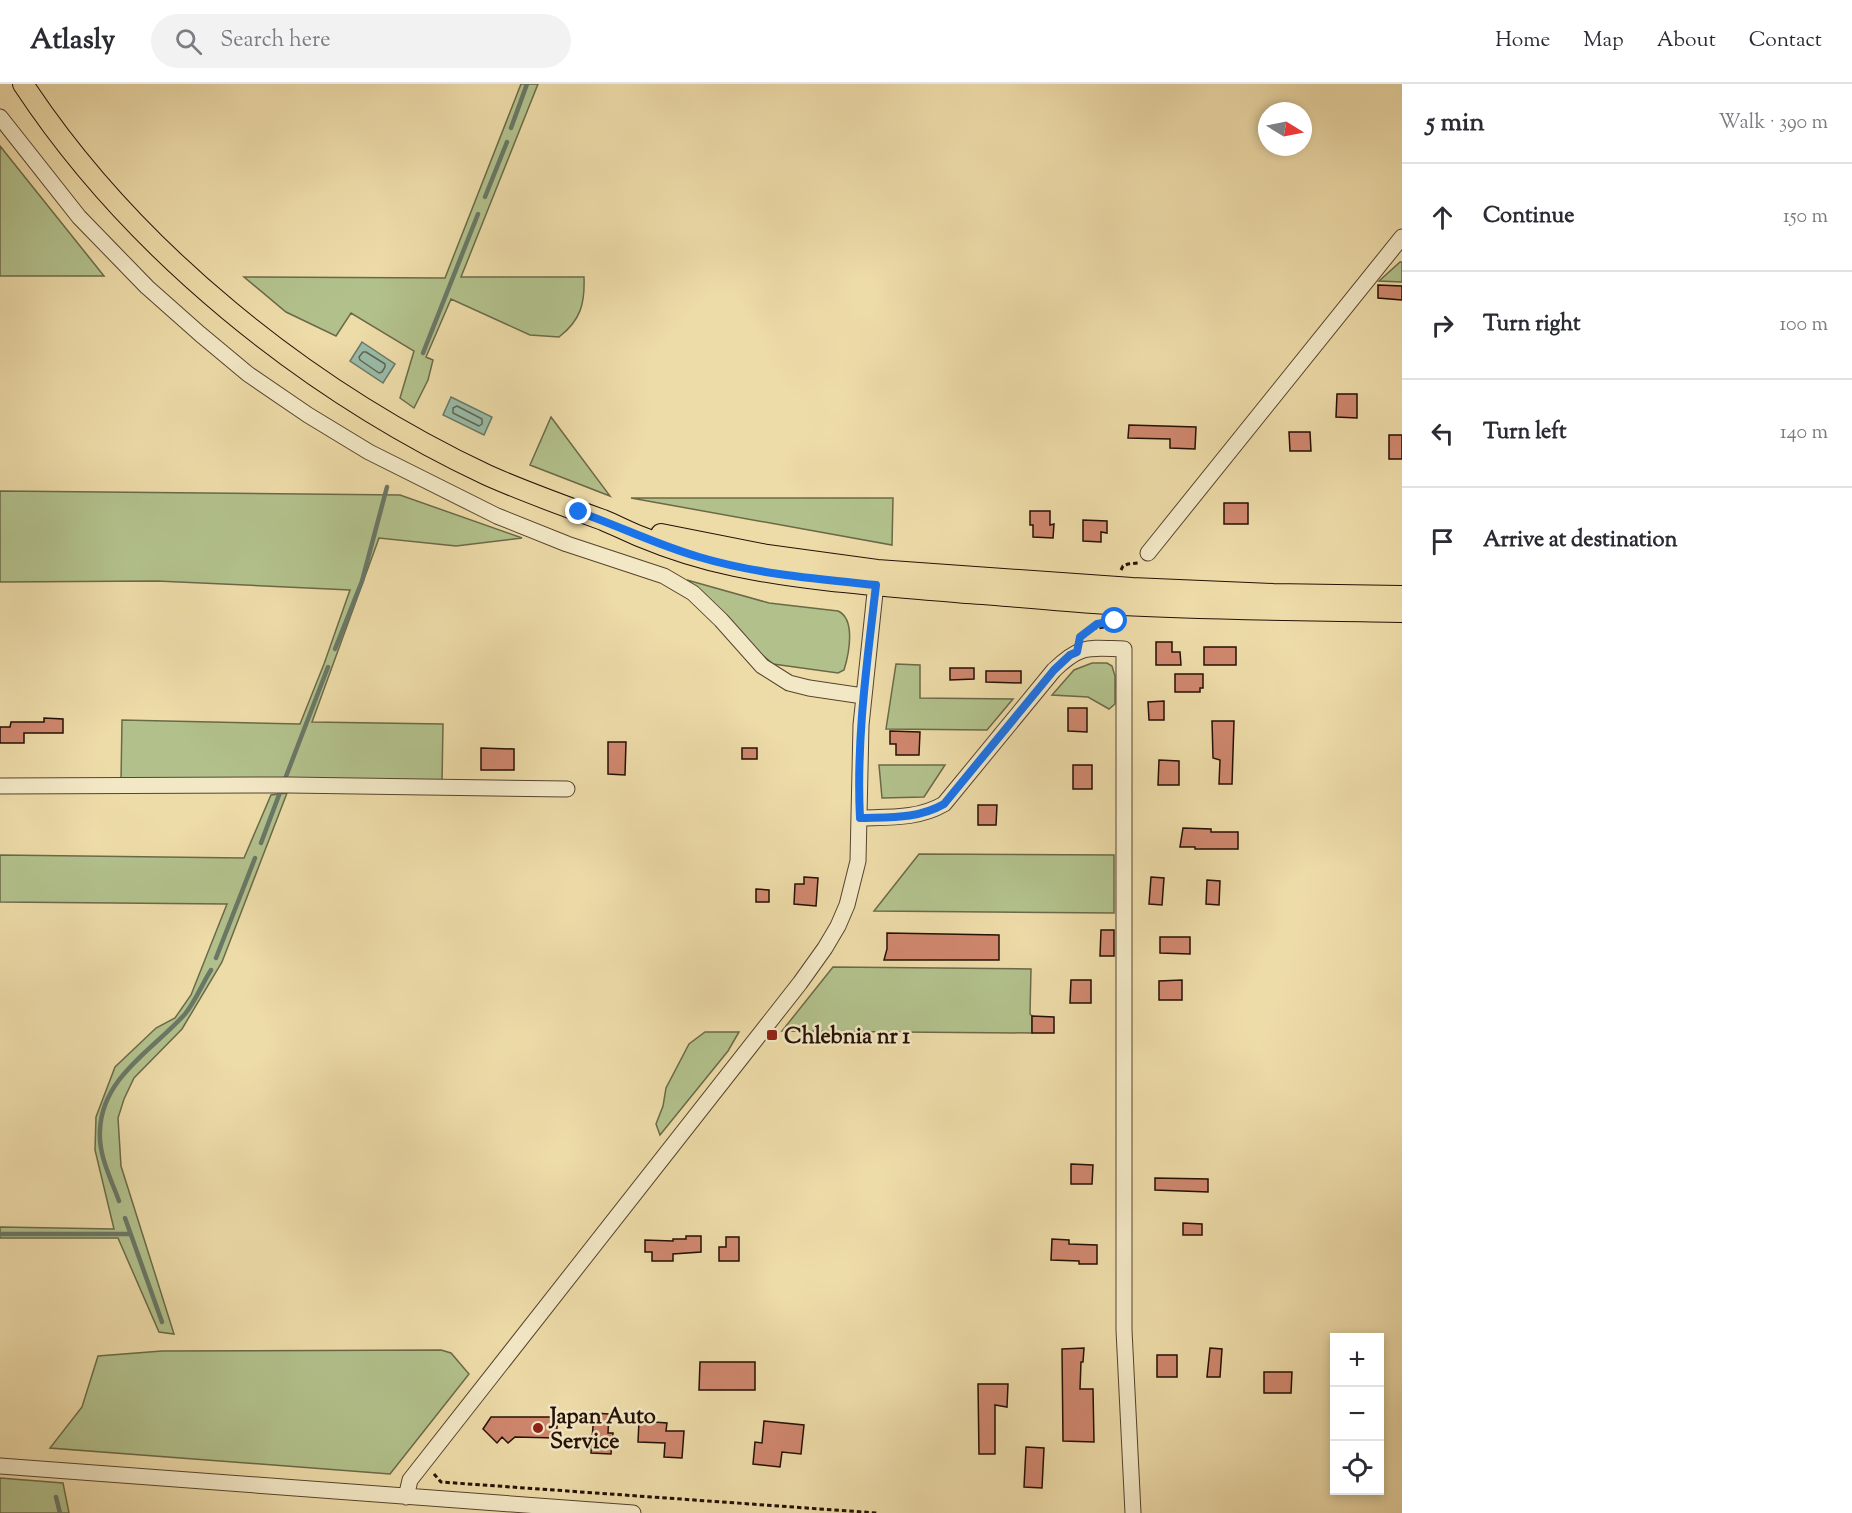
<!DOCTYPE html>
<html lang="en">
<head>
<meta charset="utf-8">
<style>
	:root { --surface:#fff; --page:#f2f2f3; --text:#2b2b33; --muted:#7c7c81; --line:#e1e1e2 }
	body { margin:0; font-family:"Sorts Mill Goudy",serif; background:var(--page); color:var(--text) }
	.controls { position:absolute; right:18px; bottom:18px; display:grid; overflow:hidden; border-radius:0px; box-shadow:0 3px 9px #0003 }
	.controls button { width:54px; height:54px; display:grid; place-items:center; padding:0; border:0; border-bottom:2px solid var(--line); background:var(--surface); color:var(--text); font:30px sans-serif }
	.compass { position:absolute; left:1258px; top:18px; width:54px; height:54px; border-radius:50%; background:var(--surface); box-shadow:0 3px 9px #0003; rotate:100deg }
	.stop { position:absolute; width:18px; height:18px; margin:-14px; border:4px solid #1a73e8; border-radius:50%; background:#fff }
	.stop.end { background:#1a73e8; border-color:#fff; box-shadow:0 2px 6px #0008 }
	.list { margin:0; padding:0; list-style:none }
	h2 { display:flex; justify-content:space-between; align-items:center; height:78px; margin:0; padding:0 24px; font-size:26px }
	h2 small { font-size:20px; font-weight:400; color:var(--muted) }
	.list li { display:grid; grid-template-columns:39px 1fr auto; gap:18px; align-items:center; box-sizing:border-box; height:108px; padding:0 24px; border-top:2px solid var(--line) }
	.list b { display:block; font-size:22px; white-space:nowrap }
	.list em { font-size:20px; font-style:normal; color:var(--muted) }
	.icon { flex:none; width:33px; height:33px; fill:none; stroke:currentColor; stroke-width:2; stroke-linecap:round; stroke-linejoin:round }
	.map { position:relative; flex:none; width:1402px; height:1429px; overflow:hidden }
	header { display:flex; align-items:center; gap:36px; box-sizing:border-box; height:84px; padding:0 30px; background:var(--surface); border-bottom:2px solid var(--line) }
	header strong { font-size:28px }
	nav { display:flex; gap:33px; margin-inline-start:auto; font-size:21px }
	.search { width:420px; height:54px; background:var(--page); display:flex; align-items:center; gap:15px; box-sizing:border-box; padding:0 21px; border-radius:33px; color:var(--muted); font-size:22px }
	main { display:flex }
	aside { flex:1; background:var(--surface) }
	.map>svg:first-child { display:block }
	.green { fill:#b2c18c; stroke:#6b6948; stroke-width:1.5 }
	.water { fill:#99bba7; stroke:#6a7766; stroke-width:1.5 }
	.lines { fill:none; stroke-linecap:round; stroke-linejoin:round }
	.shore { stroke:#5e6656; stroke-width:1.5 }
	.stream { stroke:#6a7766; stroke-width:4.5 }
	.building { fill:#cf876e; stroke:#241105; stroke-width:1.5 }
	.minor-casing { stroke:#56442e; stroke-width:17 }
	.major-casing { stroke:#241105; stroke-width:22 }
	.path { stroke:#241105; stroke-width:3; stroke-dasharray:4.5 3; stroke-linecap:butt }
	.minor { stroke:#f3e8c6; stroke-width:15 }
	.major { stroke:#eddba8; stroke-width:20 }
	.route { stroke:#1a73e8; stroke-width:8 }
	.poi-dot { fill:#8f2418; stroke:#f3e8c6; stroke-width:2 }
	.labels { text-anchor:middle; stroke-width:5; stroke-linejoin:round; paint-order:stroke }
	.poi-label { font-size:22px; font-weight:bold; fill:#241105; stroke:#f3e8c6; text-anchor:start }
</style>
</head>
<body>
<header>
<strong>Atlasly</strong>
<div class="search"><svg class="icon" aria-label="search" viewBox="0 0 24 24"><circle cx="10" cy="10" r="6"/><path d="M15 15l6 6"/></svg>Search here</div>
<nav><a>Home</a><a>Map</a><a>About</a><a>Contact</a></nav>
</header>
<main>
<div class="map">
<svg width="1402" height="1429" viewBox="0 0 1402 1429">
	<rect width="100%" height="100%" fill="#eddba8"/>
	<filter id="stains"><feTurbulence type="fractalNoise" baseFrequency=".00333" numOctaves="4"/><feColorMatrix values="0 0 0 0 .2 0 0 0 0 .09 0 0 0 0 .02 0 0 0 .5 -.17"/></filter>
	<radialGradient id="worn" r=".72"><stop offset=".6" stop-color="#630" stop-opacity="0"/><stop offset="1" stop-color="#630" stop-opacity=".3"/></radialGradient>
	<path class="green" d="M 521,0 L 538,0 L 461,193 L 584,193 C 585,219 581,236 559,253 L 530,251 L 451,215 L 426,273 L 433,276 L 428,296 L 414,324 L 400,314 L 414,267 L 351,229 L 336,252 L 286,228 L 244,193 L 445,194 Z
		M 0,62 L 104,192 L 0,192 Z
		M 1400,178 L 1402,178 L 1402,198 L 1379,197 Z
		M 551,333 L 610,412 L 530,381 Z
		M 0,407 L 400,411 L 522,454 L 456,462 L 379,454 L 312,638 L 443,640 L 442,700 L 121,698 L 122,636 L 300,640 L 324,580 L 350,506 L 157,497 L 0,498 Z
		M 631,414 L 893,414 L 892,461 Z
		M 687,496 L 769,519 L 838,527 C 856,535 849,570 844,586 L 838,589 L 773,580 L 754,564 L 708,514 Z
		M 1092,579 L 1107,579 L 1112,582 L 1115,592 L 1115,620 L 1109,625 L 1088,613 L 1052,611 L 1074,586 Z
		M 896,580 L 920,581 L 920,614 L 1013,615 L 987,646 L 886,645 Z
		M 879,681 L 945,681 L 924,713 L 882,714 Z
		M 287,709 L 222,878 L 182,945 L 134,994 L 124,1015 L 118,1034 L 121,1082 L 174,1250 L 159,1248 L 118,1154 L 0,1154 L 0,1143 L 114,1145 L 95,1066 L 96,1033 L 115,983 L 156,944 L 175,934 L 191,911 L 227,820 L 0,818 L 0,771 L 244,774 L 271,711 Z
		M 919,770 L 1114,771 L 1114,829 L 874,827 Z
		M 833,883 L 1031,885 L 1030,930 L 1032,932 L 1032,949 L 782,947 Z
		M 705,948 L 739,948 L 728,967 L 660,1051 L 656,1040 L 663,1022 L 666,1004 L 689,960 Z
		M 441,1266 L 451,1269 L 469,1290 L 390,1390 L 50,1364 L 82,1323 L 98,1272 L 162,1267 Z
		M 0,1394 L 63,1399 L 69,1429 L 0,1429 Z"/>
	<path class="water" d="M 362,258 L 395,280 L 383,299 L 350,277 Z
		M 451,313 L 492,333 L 484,351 L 443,331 Z"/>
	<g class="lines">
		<path class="shore" d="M 363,268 L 366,268 L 385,280 L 385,283 L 382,288 L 379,289 L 360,276 L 359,273 Z
			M 457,322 L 482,335 L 482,340 L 479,342 L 453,329 L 453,324 Z"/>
		<path class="stream" d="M 511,44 L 527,0
			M 485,113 L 507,58
			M 423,269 L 478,130
			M 335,565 L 362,497 L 387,403
			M 285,695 L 328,583
			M 261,759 L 279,711
			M 216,874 L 255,774
			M 119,1117 C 111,1095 98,1070 100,1046 C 102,993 154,965 185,930 C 195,918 202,900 211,886
			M 125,1134 L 162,1238
			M 0,1150 L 130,1150
			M 56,1413 L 60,1429"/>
	</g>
	<path class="building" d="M 1378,201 L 1402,202 L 1402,216 L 1378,214 Z
		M 1337,310 L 1357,310 L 1357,334 L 1336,333 Z
		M 1129,341 L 1196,343 L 1195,365 L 1170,364 L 1170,355 L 1128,354 Z
		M 1289,348 L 1310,348 L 1311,367 L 1290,367 Z
		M 1389,351 L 1402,351 L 1402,375 L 1389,375 Z
		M 1224,419 L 1248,419 L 1248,440 L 1224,440 Z
		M 1030,427 L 1050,427 L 1050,441 L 1054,440 L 1053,454 L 1033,453 L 1033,441 L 1030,441 Z
		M 1083,436 L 1107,437 L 1107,449 L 1101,448 L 1101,458 L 1083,457 Z
		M 1156,558 L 1172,558 L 1172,568 L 1180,568 L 1181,581 L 1156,581 Z
		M 1204,563 L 1236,563 L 1236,581 L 1204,581 Z
		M 950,584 L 974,584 L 974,595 L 950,596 Z
		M 986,587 L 1021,587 L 1021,599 L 986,598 Z
		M 1175,590 L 1203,590 L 1203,604 L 1200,604 L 1200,608 L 1175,608 Z
		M 1164,617 L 1164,636 L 1149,636 L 1148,618 Z
		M 1068,624 L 1087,624 L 1087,648 L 1068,647 Z
		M 44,634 L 63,635 L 63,649 L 24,649 L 24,659 L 0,659 L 0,643 L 10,643 L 11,638 L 44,638 Z
		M 1212,637 L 1234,637 L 1232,700 L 1219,700 L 1220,676 L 1213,674 Z
		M 890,647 L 920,648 L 919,671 L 896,671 L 896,660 L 890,660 Z
		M 608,658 L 626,658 L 625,691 L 608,690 Z
		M 481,664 L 514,665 L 514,686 L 481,686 Z
		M 742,664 L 757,664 L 757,675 L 742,675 Z
		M 1159,676 L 1179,677 L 1179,701 L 1158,701 Z
		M 1073,681 L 1092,681 L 1092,705 L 1073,705 Z
		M 978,721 L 997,721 L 996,741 L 978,741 Z
		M 1183,744 L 1211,745 L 1211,748 L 1238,748 L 1238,765 L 1195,765 L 1195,763 L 1180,763 Z
		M 804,793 L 818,794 L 816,822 L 794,820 L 795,800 L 804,800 Z
		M 1151,793 L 1164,794 L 1162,821 L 1149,820 Z
		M 1207,796 L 1220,797 L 1219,821 L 1206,820 Z
		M 756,805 L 769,806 L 769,818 L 756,818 Z
		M 1101,846 L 1114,846 L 1114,872 L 1100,872 Z
		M 887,849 L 999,851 L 999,876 L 884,876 L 887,865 Z
		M 1160,853 L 1190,853 L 1190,870 L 1160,869 Z
		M 1071,896 L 1091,896 L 1091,919 L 1070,919 Z
		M 1182,896 L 1182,916 L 1159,916 L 1159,897 Z
		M 1032,932 L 1054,933 L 1054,949 L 1032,949 Z
		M 1071,1080 L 1093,1081 L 1092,1100 L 1071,1100 Z
		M 1155,1094 L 1208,1095 L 1208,1108 L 1155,1106 Z
		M 1183,1139 L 1202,1140 L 1202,1151 L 1183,1151 Z
		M 686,1152 L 701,1152 L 701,1168 L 673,1170 L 673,1177 L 652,1177 L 652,1168 L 645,1168 L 645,1156 L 673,1157 L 673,1155 L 686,1155 Z
		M 726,1153 L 739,1153 L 739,1177 L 719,1177 L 719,1163 L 726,1163 Z
		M 1052,1155 L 1069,1156 L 1069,1160 L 1097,1161 L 1097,1180 L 1079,1180 L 1079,1177 L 1051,1176 Z
		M 1084,1264 L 1083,1278 L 1081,1278 L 1080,1305 L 1093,1305 L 1094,1358 L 1063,1357 L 1062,1265 Z
		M 1210,1264 L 1222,1265 L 1220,1293 L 1207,1293 Z
		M 1157,1271 L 1177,1271 L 1177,1293 L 1157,1293 Z
		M 700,1278 L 755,1278 L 755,1306 L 699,1306 Z
		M 1264,1288 L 1292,1288 L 1291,1309 L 1264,1309 Z
		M 978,1300 L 1008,1300 L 1007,1323 L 995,1321 L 995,1370 L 979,1370 Z
		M 594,1329 L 609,1330 L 608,1349 L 613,1349 L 611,1370 L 591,1369 Z
		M 491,1333 L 558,1333 L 556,1354 L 515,1353 L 508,1359 L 502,1353 L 497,1359 L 483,1345 Z
		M 639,1337 L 667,1339 L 666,1347 L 684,1347 L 682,1374 L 664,1373 L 665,1359 L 638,1358 Z
		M 764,1337 L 804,1341 L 801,1370 L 782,1368 L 780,1383 L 753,1380 L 755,1358 L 762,1359 Z
		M 1026,1363 L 1044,1364 L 1042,1404 L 1024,1403 Z"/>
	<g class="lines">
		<g class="minor-casing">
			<path id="minor" d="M 0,33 L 79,133 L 147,203 L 200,250 L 248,290 L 308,331 L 369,368 L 497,432 L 567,460 L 664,492 L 693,509 L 721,536 L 762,582 L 789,599 L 809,604 L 863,612
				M 1148,469 L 1402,153
				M 0,702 L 289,701 L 567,705
				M 860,734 C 890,733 918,735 944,720 L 1054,586 C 1081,560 1088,564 1124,565 L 1124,1246 L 1133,1429
				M 0,1382 L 633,1429
				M 406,1413 L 410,1396 L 800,899 L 825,864 L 838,842 L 847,821 L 858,777 L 861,641 L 877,490"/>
		</g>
		<g class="major-casing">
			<path id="major" d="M 23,0 C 133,167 307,306 487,391 C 525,408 564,422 603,436 C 615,441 627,447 639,452 C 670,465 702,475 735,482 C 811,498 890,502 967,509 C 1013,512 1060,517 1107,520 C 1205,526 1304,526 1402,528
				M 661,450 L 767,471 L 877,486 L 1132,504 L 1273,510 L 1402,512"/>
		</g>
		<path class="path" d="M 1121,486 L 1123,482 L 1128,480 L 1138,479
			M 1092,545 L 1116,541 L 1119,537
			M 1081,552 L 1097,540 L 1113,539
			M 434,1390 L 441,1398 L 877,1429"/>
		<use href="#minor" class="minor"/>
		<use href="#major" class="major"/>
	</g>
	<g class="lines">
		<path class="route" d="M 579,428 C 619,442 657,461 699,473 C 756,490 817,495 876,501 C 867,579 856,656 860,734 C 890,733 918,735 944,720 L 1054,586 L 1070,571 L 1077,568 L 1080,553 L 1097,540 L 1115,537"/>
	</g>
	<g class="poi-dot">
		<rect x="766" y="945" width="12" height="12" rx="3"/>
		<circle cx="538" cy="1344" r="6"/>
	</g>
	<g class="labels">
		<g class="poi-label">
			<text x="784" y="959">Chlebnia nr 1</text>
			<text x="550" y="1339">Japan Auto<tspan x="550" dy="25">Service</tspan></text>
		</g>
	</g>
	<rect width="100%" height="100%" filter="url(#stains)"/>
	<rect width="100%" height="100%" fill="url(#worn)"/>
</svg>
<div class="controls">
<button>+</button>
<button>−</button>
<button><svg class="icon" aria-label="locate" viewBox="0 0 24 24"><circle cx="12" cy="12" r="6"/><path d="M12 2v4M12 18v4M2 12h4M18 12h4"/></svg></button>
</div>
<svg class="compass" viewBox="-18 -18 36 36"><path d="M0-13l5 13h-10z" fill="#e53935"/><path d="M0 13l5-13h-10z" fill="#7c7c81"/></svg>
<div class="stop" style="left:1115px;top:537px"></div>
<div class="stop end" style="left:579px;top:428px"></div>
</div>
<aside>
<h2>5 min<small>Walk · 390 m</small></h2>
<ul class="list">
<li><svg class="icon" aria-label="ahead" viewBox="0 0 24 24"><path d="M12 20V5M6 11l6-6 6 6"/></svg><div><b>Continue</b></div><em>150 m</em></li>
<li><svg class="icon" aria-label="right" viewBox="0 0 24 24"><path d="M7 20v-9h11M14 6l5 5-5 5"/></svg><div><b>Turn right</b></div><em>100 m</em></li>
<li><svg class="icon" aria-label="left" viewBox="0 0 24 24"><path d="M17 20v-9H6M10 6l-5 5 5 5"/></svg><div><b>Turn left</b></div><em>140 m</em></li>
<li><svg class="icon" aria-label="arrive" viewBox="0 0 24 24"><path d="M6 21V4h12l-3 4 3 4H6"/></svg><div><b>Arrive at destination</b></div></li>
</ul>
</aside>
</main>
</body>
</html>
